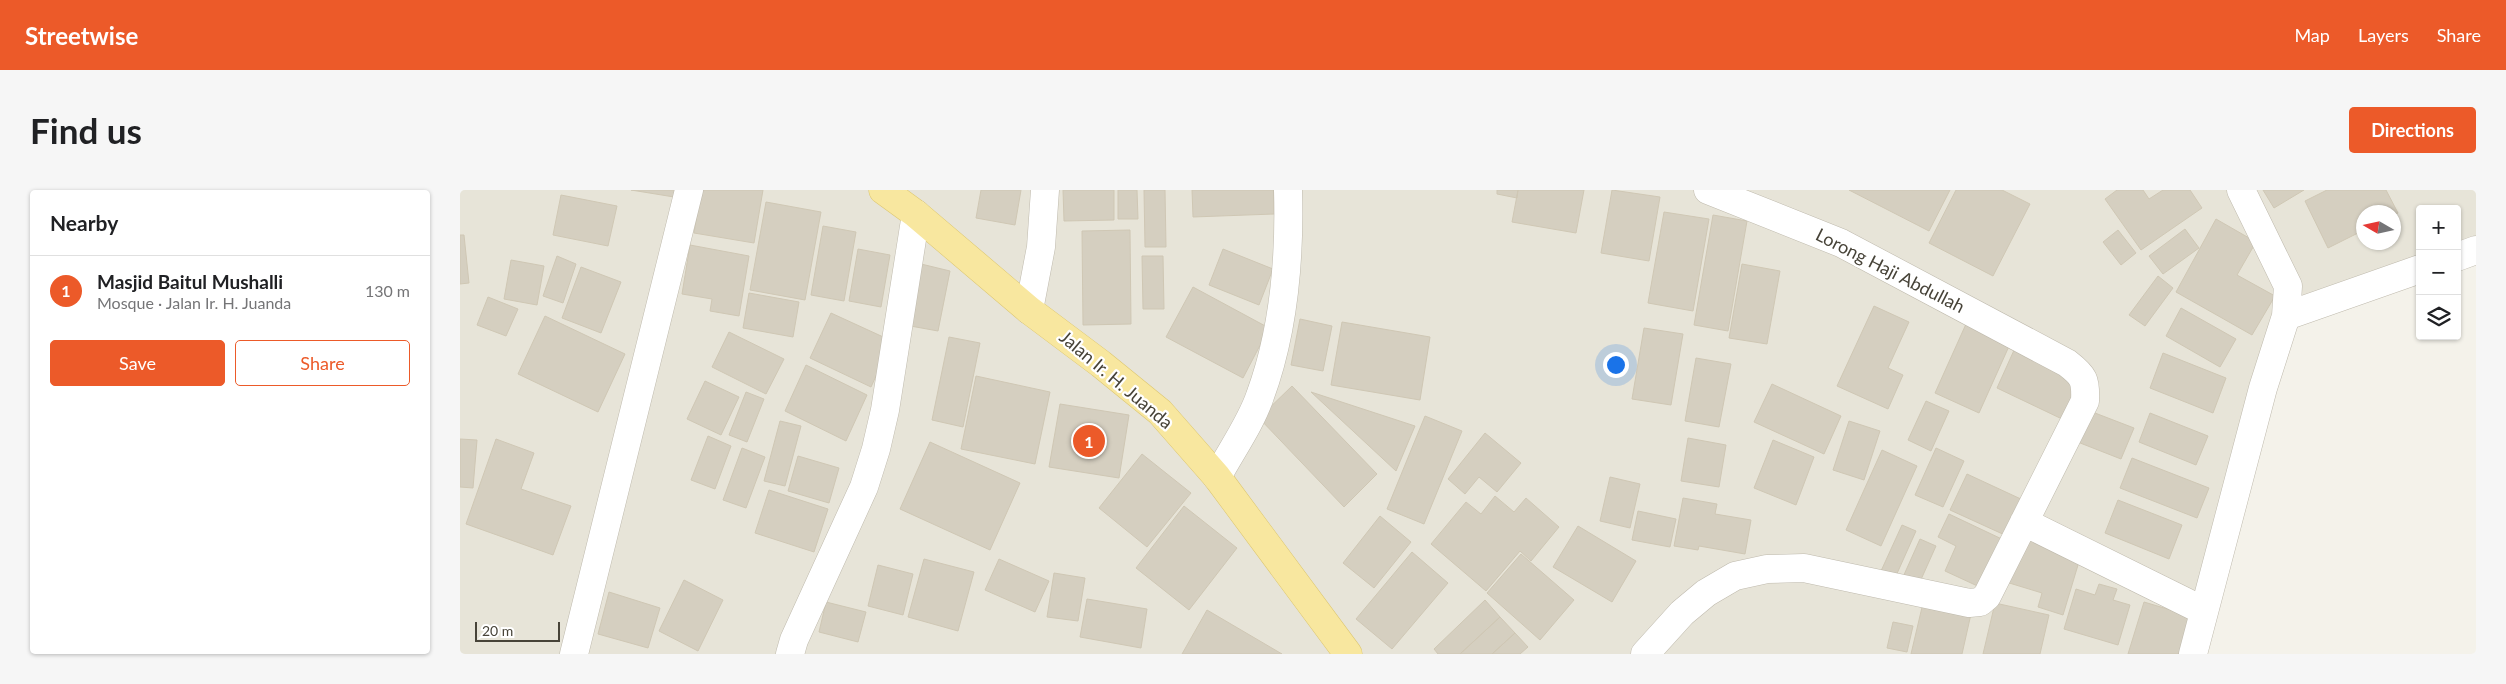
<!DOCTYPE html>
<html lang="en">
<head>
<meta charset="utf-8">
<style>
	:root { --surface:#fff; --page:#f6f6f6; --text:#202124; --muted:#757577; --line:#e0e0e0; --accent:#ec5a29 }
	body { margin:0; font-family:Lato,sans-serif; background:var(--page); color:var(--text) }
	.controls { position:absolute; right:15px; top:15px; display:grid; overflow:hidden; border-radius:5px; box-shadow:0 1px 4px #0004 }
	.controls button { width:45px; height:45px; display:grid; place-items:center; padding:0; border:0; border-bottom:1px solid var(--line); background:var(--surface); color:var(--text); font:25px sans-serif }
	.compass { position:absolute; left:1896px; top:15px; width:45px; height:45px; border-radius:50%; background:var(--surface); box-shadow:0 1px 4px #0004; rotate:279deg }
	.scale { position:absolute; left:15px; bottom:12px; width:85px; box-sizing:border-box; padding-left:5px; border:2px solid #474338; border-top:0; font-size:14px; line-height:18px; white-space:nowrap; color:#474338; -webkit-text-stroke:4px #fff; paint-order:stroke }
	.you { position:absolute; left:1155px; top:174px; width:18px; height:18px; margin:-12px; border:4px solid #fff; border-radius:50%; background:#1a73e8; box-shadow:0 0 0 8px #1a73e833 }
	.badge { display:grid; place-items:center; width:32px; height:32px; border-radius:50%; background:var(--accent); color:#fff; font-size:16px; font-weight:700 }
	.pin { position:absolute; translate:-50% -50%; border:2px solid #fff; box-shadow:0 1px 5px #0006 }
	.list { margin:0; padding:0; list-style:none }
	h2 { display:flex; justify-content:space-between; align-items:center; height:65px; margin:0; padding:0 20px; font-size:21px }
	h2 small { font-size:16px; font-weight:400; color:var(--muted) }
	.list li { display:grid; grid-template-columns:32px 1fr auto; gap:15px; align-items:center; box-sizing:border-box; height:70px; padding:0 20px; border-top:1px solid var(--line) }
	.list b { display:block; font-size:19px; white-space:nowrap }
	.list p { margin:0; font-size:16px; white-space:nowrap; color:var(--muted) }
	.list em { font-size:16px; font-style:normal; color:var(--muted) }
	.actions { display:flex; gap:10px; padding:15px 20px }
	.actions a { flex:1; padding:11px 0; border:1px solid var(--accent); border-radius:5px; text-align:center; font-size:18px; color:var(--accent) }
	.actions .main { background:var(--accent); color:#fff }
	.icon { flex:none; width:28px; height:28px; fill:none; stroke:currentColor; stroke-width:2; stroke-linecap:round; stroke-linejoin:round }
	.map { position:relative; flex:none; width:2016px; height:464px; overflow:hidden; border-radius:5px }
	header { display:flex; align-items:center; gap:30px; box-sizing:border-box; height:70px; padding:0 25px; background:var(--accent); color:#fff }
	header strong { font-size:24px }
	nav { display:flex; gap:28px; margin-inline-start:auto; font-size:18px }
	.intro { display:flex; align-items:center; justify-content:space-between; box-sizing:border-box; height:120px; padding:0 30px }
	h1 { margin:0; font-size:35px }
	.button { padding:12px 22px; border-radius:5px; background:var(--accent); color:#fff; font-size:18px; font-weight:700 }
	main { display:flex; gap:30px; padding:0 30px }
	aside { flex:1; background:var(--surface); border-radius:5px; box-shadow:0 1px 4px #0004 }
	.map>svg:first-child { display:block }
	.residential { fill:#e7e4d8; fill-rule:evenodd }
	.building { fill:#d5cfc0; stroke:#cfc7b4 }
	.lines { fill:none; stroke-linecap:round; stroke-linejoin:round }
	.minor-casing { stroke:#bfbaad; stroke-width:29 }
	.major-casing { stroke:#dcc66f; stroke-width:29 }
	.minor { stroke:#fff; stroke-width:28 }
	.major { stroke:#f8e79f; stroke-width:28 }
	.labels { text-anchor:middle; stroke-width:4.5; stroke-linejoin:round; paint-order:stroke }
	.street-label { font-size:18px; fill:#474338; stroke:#fff }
</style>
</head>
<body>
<header>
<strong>Streetwise</strong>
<nav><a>Map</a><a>Layers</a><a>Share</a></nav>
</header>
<div class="intro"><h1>Find us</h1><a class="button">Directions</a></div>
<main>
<aside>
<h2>Nearby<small></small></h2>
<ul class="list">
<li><span class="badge">1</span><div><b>Masjid Baitul Mushalli</b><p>Mosque · Jalan Ir. H. Juanda</p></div><em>130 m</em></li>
</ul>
<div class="actions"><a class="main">Save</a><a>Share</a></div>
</aside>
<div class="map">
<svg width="2016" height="464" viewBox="0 0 2016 464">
	<rect width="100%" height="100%" fill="#f4f2ea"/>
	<path class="residential" d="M 0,0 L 2016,0 L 2016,60 L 1997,67 L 1997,19 L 1960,19 L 1960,79 L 1826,126 L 1733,464 L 0,464 ZM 1904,22 L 1934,22 L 1934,52 L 1904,52 Z"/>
	<path class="building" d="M 171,0 L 215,0 L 214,7 Z
		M 241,0 L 303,0 L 294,53 L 234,43 Z
		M 521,0 L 561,0 L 555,35 L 516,28 Z
		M 603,0 L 654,0 L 654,30 L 604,31 Z
		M 658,0 L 677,0 L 678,29 L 658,29 Z
		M 684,0 L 705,0 L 706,57 L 685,57 Z
		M 732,0 L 814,0 L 814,24 L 733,27 Z
		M 1037,0 L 1058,0 L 1057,8 L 1037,4 Z
		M 1058,0 L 1124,0 L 1116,43 L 1052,32 Z
		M 1152,0 L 1200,7 L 1189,71 L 1141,63 Z
		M 1389,0 L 1490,0 L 1469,41 Z
		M 1496,0 L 1542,0 L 1570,14 L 1533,86 L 1469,53 Z
		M 1657,0 L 1683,0 L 1689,9 L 1703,0 L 1730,0 L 1742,18 L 1681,60 L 1645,9 Z
		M 1803,0 L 1844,0 L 1814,18 Z
		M 1867,0 L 1926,0 L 1938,23 L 1934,25 L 1934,22 L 1904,22 L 1904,40 L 1868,58 L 1845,11 Z
		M 101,5 L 157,16 L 148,56 L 93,45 Z
		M 306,12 L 361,22 L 345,110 L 290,100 Z
		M 1204,22 L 1249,29 L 1233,121 L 1188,113 Z
		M 1253,25 L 1287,31 L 1268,141 L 1234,135 Z
		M 1756,29 L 1796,52 L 1777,85 L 1815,106 L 1792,145 L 1716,102 Z
		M 363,36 L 396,42 L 384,111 L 351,105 Z
		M 1725,39 L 1739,58 L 1703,84 L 1689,66 Z
		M 670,40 L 671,134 L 623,135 L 622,41 Z
		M 1658,40 L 1676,63 L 1661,75 L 1643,52 Z
		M 0,45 L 4,45 L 9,93 L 0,94 Z
		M 230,55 L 289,66 L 279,126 L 250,121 L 252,109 L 222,104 Z
		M 398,59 L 430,65 L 421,117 L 389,111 Z
		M 763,59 L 813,79 L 799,115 L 749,95 Z
		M 97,66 L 116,74 L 103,113 L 83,106 Z
		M 682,66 L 703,66 L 704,119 L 683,119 Z
		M 51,70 L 84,76 L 77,115 L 44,109 Z
		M 457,73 L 490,81 L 478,141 L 445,135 Z
		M 1282,74 L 1320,81 L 1307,154 L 1269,148 Z
		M 121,77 L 161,92 L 141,143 L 102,128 Z
		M 1698,86 L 1713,98 L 1685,136 L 1669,125 Z
		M 733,97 L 809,138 L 783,188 L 706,147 Z
		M 289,103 L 339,112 L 333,147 L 283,138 Z
		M 28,107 L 58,119 L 46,146 L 17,135 Z
		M 1414,116 L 1449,132 L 1428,178 L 1443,185 L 1428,219 L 1377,196 Z
		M 1721,118 L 1776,149 L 1760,177 L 1706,146 Z
		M 371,123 L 432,151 L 411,197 L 350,168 Z
		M 85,126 L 165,164 L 138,222 L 58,184 Z
		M 840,129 L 872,136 L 863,181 L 831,175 Z
		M 882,132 L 970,147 L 960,210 L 871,195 Z
		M 1506,134 L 1550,154 L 1519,223 L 1475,203 Z
		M 1184,138 L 1223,144 L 1211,215 L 1172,209 Z
		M 269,142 L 324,169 L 306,204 L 252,177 Z
		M 489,147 L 520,153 L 503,237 L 472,230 Z
		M 1555,158 L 1621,188 L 1602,229 L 1537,198 Z
		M 1703,163 L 1766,188 L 1753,223 L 1690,198 Z
		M 1236,168 L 1271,174 L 1259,237 L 1225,231 Z
		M 346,175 L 407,205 L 386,251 L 325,221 Z
		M 516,186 L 590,202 L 575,274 L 501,259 Z
		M 245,191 L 279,207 L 261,245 L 227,229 Z
		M 1312,194 L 1381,226 L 1364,264 L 1294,232 Z
		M 832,196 L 917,284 L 884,317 L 799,228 Z
		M 286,202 L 304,209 L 287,252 L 269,245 Z
		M 851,202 L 955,236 L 936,281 Z
		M 1466,211 L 1489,221 L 1471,261 L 1448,250 Z
		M 600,214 L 669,225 L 659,288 L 589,277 Z
		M 1622,218 L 1674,238 L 1661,269 L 1610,249 Z
		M 1690,223 L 1748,246 L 1736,275 L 1679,252 Z
		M 965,226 L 1002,241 L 964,334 L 927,319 Z
		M 320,231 L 341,236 L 325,296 L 304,291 Z
		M 1389,231 L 1420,241 L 1404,290 L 1373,280 Z
		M 1025,243 L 1061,273 L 1037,302 L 1019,287 L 1005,304 L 988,289 Z
		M 248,246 L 271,256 L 255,299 L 231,290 Z
		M 1228,248 L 1266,255 L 1259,297 L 1221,291 Z
		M 0,249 L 17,250 L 13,298 L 0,297 Z
		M 36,249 L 74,263 L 61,299 L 111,316 L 93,365 L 6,334 Z
		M 1313,250 L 1354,267 L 1336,315 L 1294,298 Z
		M 470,252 L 560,293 L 530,360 L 440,319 Z
		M 282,258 L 305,267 L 286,318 L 263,310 Z
		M 1476,258 L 1504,271 L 1483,317 L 1455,305 Z
		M 1422,260 L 1457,276 L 1421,356 L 1386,340 Z
		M 682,264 L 731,303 L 687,357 L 639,318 Z
		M 338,266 L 379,278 L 369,313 L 328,301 Z
		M 1672,268 L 1749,298 L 1737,328 L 1660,298 Z
		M 1507,284 L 1563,310 L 1547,346 L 1490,320 Z
		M 1150,287 L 1180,294 L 1170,338 L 1140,331 Z
		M 309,300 L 368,319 L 354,362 L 295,343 Z
		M 1035,306 L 1054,322 L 1066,308 L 1099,337 L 1071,371 L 1060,361 L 1026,401 L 971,354 L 1006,312 L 1021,324 Z
		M 1223,308 L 1257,314 L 1255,324 L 1291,330 L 1285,364 L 1239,356 L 1238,360 L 1214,356 Z
		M 1658,310 L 1722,335 L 1709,369 L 1645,343 Z
		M 724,316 L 777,358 L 729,420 L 676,378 Z
		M 1178,321 L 1216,329 L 1210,357 L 1172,350 Z
		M 1489,324 L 1546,351 L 1524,399 L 1485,381 L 1496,356 L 1478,347 Z
		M 920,326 L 951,352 L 914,398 L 883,373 Z
		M 1442,335 L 1456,341 L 1435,388 L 1421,381 Z
		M 1118,336 L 1176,371 L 1152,412 L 1093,377 Z
		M 1560,347 L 1621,365 L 1603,425 L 1578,417 L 1582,403 L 1546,392 Z
		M 1460,349 L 1476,356 L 1459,394 L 1443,387 Z
		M 952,362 L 988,393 L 932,459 L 896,429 Z
		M 1061,364 L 1114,410 L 1080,450 L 1027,403 Z
		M 464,369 L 514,382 L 498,441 L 448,427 Z
		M 539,369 L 589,391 L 575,422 L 525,400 Z
		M 418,375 L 453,384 L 443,425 L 408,416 Z
		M 594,383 L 625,388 L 618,431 L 587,427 Z
		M 224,390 L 263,410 L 238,461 L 199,441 Z
		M 1639,394 L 1657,399 L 1653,410 L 1670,415 L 1658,455 L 1604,439 L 1616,399 L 1635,405 Z
		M 149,402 L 200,418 L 188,458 L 138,444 Z
		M 627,409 L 687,419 L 681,458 L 620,447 Z
		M 1025,410 L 1040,427 L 1000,464 L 978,464 L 974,459 Z
		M 366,412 L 406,422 L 398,452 L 359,442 Z
		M 1684,412 L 1741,429 L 1730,464 L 1668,464 Z
		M 1463,413 L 1511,424 L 1502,464 L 1451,464 Z
		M 1535,413 L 1589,425 L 1580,464 L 1523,464 Z
		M 747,420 L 822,464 L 722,464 Z
		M 1040,427 L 1055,443 L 1032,464 L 1000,464 Z
		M 1433,432 L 1453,436 L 1447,462 L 1427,458 Z
		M 1055,443 L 1068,457 L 1060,464 L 1032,464 Z"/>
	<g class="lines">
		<g class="minor-casing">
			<path id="minor" d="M 1997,67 L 2016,60
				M 569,120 L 581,57 L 585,0
				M 1826,126 L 1960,79
				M 757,287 C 771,261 791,233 800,206 C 824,141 830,69 828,0
				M 1564,332 L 1744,421
				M 114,464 L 229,0
				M 330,464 L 334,450 L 404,297 L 416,259 L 425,220 L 456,24
				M 1185,464 L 1222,423 L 1246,403 L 1275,386 L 1307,379 L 1344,378 L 1509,413 L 1520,412 L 1527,406 L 1625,211 C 1626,190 1624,186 1607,173 L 1381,53 L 1248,0
				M 1733,464 L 1803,198 L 1826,126 L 1828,96 L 1781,0"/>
		</g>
		<g class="major-casing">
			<path id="major" d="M 423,0 L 456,24 L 569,120 L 641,174 L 700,222 L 757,287 L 888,464"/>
		</g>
		<use href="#minor" class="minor"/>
		<use href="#major" class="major"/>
	</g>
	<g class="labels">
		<g class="street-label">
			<text transform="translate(1430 81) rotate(27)" y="6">Lorong Haji Abdullah</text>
			<text transform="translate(656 190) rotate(40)" y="6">Jalan Ir. H. Juanda</text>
		</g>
	</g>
</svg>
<div class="controls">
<button>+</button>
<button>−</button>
<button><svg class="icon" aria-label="layers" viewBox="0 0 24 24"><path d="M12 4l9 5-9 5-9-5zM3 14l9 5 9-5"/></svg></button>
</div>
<svg class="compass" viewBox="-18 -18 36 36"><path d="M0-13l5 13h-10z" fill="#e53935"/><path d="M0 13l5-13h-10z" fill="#757577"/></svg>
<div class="scale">20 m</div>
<div class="you"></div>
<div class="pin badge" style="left:629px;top:251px">1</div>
</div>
</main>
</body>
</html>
